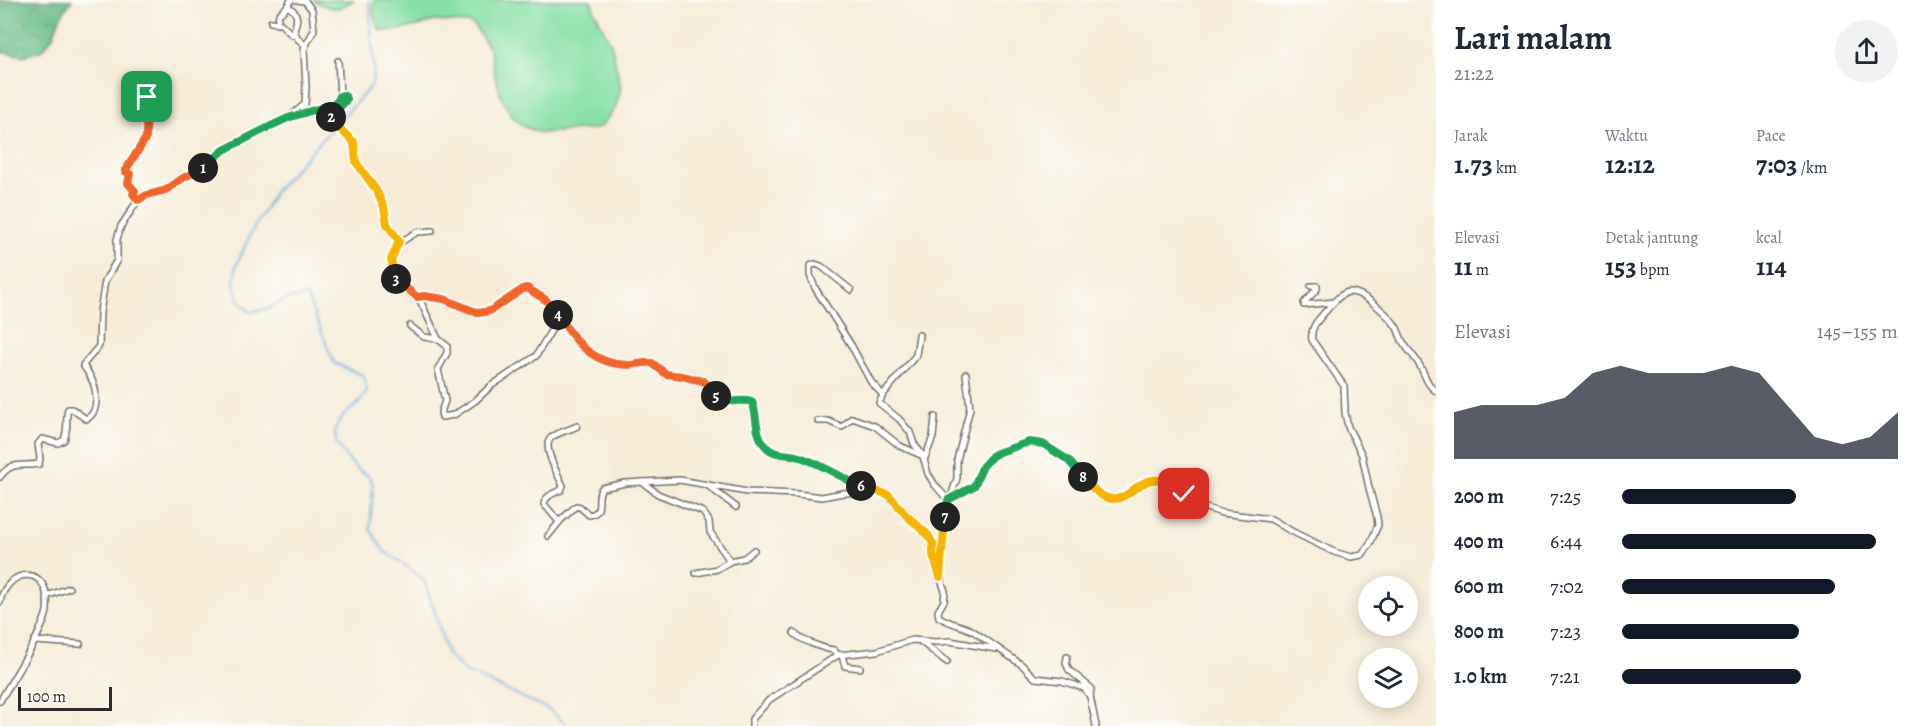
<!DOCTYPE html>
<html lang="id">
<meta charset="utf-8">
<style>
:root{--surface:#fff;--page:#f2f2f3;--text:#1f2937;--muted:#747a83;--accent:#111827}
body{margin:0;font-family:Alegreya,serif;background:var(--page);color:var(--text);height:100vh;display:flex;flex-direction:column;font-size:22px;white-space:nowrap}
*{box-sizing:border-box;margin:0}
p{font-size:20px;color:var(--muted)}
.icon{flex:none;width:33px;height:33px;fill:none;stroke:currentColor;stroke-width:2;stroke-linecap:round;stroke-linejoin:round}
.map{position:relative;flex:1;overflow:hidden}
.drawer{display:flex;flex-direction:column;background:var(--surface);width:480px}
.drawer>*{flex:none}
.fabs{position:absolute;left:1358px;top:576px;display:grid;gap:12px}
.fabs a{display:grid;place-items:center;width:60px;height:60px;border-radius:50%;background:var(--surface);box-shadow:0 3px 15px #0003;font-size:30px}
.scale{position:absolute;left:18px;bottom:15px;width:94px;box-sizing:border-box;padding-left:6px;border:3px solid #2b2b2b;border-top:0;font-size:16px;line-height:21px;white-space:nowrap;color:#2b2b2b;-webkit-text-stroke:4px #fdfcf7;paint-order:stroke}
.pin{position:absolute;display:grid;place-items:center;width:51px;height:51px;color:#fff;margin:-26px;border-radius:12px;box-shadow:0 3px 9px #0006}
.km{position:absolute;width:30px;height:30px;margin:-15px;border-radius:50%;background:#222;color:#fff;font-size:16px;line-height:30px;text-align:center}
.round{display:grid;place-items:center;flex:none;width:63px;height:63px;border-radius:32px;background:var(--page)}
.head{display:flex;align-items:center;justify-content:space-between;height:102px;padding:0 18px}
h1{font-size:33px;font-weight:700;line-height:45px}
.metrics{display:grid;grid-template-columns:repeat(3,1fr);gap:9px;height:102px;padding:6px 18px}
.metrics div{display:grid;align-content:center}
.metrics b{font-size:26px;font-weight:700}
.metrics small{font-size:16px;font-weight:400}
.metrics p{font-size:16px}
.chart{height:168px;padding:12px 18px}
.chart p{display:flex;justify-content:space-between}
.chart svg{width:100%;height:108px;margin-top:6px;fill:var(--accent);opacity:.7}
ul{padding:0 18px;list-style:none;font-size:20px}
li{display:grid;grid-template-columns:96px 72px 1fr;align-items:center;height:45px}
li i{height:15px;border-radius:8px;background:var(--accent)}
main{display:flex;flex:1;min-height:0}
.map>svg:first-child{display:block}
</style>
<main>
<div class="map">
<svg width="1436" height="726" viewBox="0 0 1436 726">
<defs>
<pattern id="forest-crowns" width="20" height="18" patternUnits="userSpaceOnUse" patternTransform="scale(1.5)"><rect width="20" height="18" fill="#6cbe8b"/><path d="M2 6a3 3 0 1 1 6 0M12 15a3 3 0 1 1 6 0" fill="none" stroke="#599b72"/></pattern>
</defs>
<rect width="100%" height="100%" fill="#fdfcf7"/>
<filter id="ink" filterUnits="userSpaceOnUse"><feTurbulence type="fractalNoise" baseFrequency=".0167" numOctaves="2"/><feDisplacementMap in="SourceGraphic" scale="12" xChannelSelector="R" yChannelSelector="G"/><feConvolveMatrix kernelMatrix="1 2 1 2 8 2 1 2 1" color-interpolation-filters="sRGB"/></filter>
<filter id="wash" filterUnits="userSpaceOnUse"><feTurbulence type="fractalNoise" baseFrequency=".008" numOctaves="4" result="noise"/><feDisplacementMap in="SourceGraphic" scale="24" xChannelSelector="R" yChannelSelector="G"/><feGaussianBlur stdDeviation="1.35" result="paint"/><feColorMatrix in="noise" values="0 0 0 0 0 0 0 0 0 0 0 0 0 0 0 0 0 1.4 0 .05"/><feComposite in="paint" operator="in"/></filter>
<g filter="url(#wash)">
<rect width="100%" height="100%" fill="#f6ecd8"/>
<g fill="#86e0a6" stroke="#588668" stroke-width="1.5">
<path d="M313,0H354C337,12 330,10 313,0Z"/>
<path d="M374,0H591L594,10L611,44L621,88L615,109L600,127L594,129L540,133L523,126L514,118L502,99L495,76L490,50L474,25L468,23L433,21L422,25L398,30L381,31C374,23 371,10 374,0Z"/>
</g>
<polygon fill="url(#forest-crowns)" stroke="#4c745b" stroke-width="1.5" points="0,0 72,0 61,16 52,38 41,51 23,56 0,51"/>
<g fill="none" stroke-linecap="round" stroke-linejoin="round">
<polyline stroke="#69acde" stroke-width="2" points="369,0 374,72 371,86 275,191 250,235 236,266 234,286 240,302 250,312 267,309 287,299 307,296 334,363 364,376 367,391 359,403 343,416 335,429 336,442 345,456 358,470 369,476 373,485 370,529 384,551 402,563 424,580 435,612 447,654 464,671 550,710 568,726"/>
</g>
</g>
<g filter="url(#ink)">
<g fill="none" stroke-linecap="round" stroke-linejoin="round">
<defs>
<g id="street">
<path d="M271,22L281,24L292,35C297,23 301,13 287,6"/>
<polyline points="277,24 279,14 286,8 291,0"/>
<polyline points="294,30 298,39 305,45"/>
<polyline points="338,61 340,96"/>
<polyline points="291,116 305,104 306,87 304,49 314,30 312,10 305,1 296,0"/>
<polyline points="138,200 133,194 135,191 128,183 130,174 125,171 146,138 148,97"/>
<polyline points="399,243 417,232 432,231"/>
<polyline points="1311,286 1317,286 1317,289 1304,303 1304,305 1334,302"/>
<polyline points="851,290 821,266 815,264 810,266 810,275 815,288 851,345 871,382 883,395 879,403 899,419 910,432 914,444 923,456 928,474 935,485 948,500 943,536 940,572"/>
<polyline points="419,298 438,339"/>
<polyline points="410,326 424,337 438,339 447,346 447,353 438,369 445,401 441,412 442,417 454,415 475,401 491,386 536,356 552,329 561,320"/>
<polyline points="883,395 916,355 919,335"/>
<polyline points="818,421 828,421 842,427 852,418 875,426 900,446 921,455"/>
<polyline points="924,460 933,437 935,417"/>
<path d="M0,477C12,460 22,467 39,464L40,459L38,444L42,439L58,443L64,440C69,428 65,418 68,409H72L86,419C100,413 97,389 91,378C89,373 86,370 83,365L99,346L100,312L105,281L117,260V239L121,226L138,200L147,195L166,190L183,178L205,167L224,150L273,125L288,118L334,104L343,95L347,99L329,119L354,142L357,164L376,190L384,207L387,224L399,241L391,260L394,266V276L411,294L418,298L424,296L444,299L474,312L483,313L490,311L527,288L546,300L576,341L599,359L608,363L621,364L652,363L666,374L682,376L703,381L721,400L752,402L755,409L757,432L762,442L770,450L779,455L801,458L867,488L887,493L930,537L936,565L945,591L944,601L938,611L939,617C950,624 962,625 973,631L1022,665L1035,678L1062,681L1084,688L1090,696L1096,726"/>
<polyline points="642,482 658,494 703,512 709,521 710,532 730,561 744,558 754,550"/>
<polyline points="707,485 736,507"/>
<polyline points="951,497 957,478 957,460 970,408 966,374"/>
<path d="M948,500L974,486L983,466L992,456L1004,450L1029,442H1036L1043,444L1068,460L1090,486L1104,498L1119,499L1128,495L1143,482L1156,479L1161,480L1175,486L1191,501L1200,506L1222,513L1271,519L1291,531L1334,552L1351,557L1362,555L1370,544L1378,525L1377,517L1369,488L1362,455L1348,427L1345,413L1344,386L1312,340C1310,328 1317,321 1325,312C1331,306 1340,292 1350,292C1364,292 1390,316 1397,328C1400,334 1401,340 1405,345C1410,353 1417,359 1421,368C1426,377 1427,385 1436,391"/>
<path d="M559,522L544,504C545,496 554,493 561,490L563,486C559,476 541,446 551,438C557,432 570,430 577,426"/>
<path d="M548,536L561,520L576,506L580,507L589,515C606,512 594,498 602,488L625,483L680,480L747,492L797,494L822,497L843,493L870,492"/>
<polyline points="696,573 717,569 730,561"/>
<polyline points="47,596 69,588"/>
<path d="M0,602C8,566 52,564 47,611C45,622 39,631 35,641C24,661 12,681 0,701"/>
<path d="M794,633C800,640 824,649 834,650L838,655"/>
<polyline points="34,641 80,644"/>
<polyline points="920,641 947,662"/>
<polyline points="842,656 845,666 860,668"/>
<polyline points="1067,657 1066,663 1069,670 1091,688 1090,696"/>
<polyline points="752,726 752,719 769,700 838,655 877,651 912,640 936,642 950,641 996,649"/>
</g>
</defs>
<use href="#street" stroke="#726f68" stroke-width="8"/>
<use href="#street" stroke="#fff" stroke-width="5"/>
</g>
</g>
<g fill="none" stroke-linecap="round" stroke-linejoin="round" filter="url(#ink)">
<defs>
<polyline id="split-1" points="147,97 146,138 125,171 130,174 128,183 135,191 133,194 138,200 147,195 166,190 183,178 203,168"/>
<polyline id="split-2" points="203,168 224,150 273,125 288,118 330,105 337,102 340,96 344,95 347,99 331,117"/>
<path id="split-3" d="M331,117L329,119L331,121L354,142L356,162L376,190L384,207L387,224L399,241L391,260C394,267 392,274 396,279"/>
<polyline id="split-4" points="396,279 417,297 424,296 444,299 478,313 490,311 523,289 527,288 546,300 558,315"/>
<path id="split-5" d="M558,315C576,343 593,364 628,365C636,365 644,362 652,363L666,374L682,376L703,381L707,384L716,396"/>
<path id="split-6" d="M716,396C727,406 739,398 752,402C758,415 754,430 763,443C772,456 783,453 796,456C819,462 839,477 861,486"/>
<polyline id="split-7" points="861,486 889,495 905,514 928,535 933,544 933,555 940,577 945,517"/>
<polyline id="split-8" points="945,517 948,500 974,486 983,466 992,456 997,453 1029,442 1043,444 1068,460 1083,477"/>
<path id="split-9" d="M1083,477C1131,539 1132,446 1184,494"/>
</defs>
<use href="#split-1" stroke="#fff" stroke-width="12"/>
<use href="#split-2" stroke="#fff" stroke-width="12"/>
<use href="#split-3" stroke="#fff" stroke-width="12"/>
<use href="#split-4" stroke="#fff" stroke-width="12"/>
<use href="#split-5" stroke="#fff" stroke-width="12"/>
<use href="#split-6" stroke="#fff" stroke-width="12"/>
<use href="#split-7" stroke="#fff" stroke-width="12"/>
<use href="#split-8" stroke="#fff" stroke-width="12"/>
<use href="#split-9" stroke="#fff" stroke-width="12"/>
<use href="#split-1" stroke="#f0652b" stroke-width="8"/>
<use href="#split-2" stroke="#22a559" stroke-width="8"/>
<use href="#split-3" stroke="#f5b400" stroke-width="8"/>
<use href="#split-4" stroke="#f0652b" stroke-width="8"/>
<use href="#split-5" stroke="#f0652b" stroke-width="8"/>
<use href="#split-6" stroke="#22a559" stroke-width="8"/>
<use href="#split-7" stroke="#f5b400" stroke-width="8"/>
<use href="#split-8" stroke="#22a559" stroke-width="8"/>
<use href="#split-9" stroke="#f5b400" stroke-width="8"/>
</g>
</svg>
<div class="fabs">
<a><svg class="icon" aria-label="locate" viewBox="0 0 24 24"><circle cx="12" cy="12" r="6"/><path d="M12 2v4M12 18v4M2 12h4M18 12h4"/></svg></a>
<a><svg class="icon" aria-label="layers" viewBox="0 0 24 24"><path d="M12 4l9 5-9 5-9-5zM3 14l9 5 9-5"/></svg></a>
</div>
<div class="scale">100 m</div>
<div class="pin" style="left:147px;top:97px;background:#1e9e55"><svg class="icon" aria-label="arrive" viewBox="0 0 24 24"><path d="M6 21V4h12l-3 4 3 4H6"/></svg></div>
<div class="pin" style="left:1184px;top:494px;background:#d93025"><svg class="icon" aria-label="check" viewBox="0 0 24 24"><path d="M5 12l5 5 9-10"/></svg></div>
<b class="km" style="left:203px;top:168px">1</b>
<b class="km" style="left:331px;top:117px">2</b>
<b class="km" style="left:396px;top:279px">3</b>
<b class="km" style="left:558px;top:315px">4</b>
<b class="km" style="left:716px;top:396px">5</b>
<b class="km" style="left:861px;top:486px">6</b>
<b class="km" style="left:945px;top:517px">7</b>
<b class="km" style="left:1083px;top:477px">8</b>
</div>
<section class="drawer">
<div class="head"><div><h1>Lari malam</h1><p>21:22</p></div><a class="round"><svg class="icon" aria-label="share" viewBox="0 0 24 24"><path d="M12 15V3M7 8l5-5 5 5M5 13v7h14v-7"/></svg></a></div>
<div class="metrics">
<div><p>Jarak</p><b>1.73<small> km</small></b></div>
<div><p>Waktu</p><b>12:12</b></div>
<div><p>Pace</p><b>7:03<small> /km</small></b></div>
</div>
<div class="metrics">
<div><p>Elevasi</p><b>11<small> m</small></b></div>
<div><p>Detak jantung</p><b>153<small> bpm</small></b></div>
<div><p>kcal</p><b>114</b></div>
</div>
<div class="chart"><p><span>Elevasi</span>145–155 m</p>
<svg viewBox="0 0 160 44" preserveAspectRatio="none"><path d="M0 44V25L10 22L20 22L30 22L40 19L50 9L60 6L70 9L80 9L90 9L100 6L110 9L120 22L130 35L140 38L150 35L160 25V44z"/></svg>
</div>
<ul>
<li><b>200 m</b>7:25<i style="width:63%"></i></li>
<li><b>400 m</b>6:44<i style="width:92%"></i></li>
<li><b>600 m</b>7:02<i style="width:77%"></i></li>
<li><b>800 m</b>7:23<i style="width:64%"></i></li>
<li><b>1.0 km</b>7:21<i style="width:65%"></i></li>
</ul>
</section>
</main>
